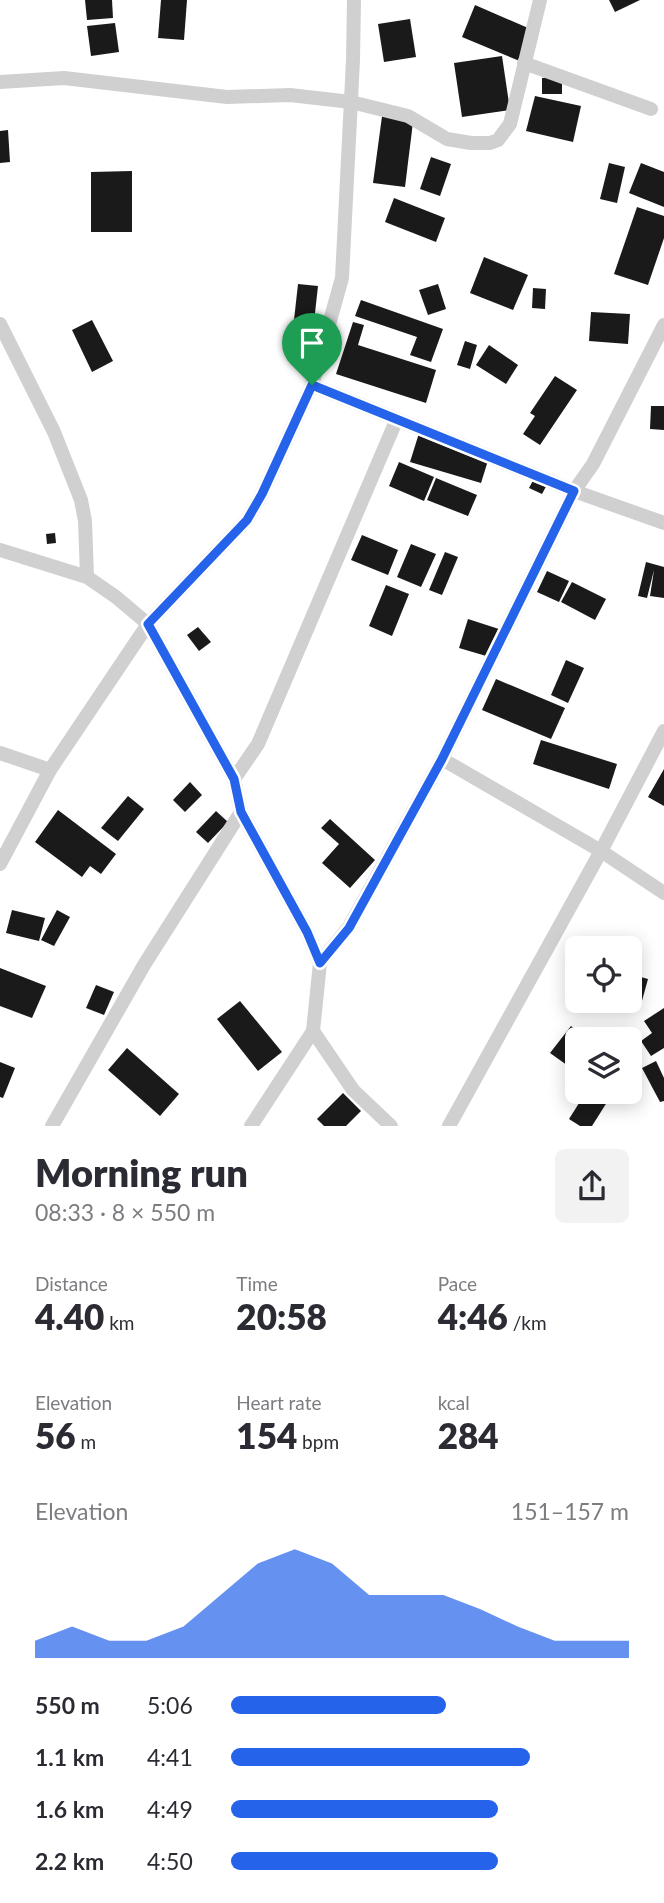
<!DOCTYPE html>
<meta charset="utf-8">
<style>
:root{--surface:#fff;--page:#f2f2f3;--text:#2b2b33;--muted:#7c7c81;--accent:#2563eb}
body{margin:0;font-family:Lato,sans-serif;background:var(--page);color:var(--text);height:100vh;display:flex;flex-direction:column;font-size:26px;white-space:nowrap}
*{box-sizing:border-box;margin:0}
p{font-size:23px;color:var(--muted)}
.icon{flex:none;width:38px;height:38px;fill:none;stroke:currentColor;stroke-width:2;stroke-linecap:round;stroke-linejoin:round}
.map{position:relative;height:1126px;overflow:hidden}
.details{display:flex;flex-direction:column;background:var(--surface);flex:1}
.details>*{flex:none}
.buttons{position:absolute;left:565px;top:936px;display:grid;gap:14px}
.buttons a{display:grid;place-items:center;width:77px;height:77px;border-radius:10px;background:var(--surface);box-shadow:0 4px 18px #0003;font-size:35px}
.pin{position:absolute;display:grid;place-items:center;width:60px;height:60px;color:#fff;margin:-72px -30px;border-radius:50% 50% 50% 0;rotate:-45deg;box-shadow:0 0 7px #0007}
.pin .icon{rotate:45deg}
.round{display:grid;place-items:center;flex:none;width:74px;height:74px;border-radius:10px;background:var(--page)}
.summary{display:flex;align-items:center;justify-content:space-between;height:119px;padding:0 35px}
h1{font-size:38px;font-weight:800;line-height:52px}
.metrics{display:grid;grid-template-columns:repeat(3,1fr);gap:10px;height:119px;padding:7px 35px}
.metrics div{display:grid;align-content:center}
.metrics b{font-size:35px;font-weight:800}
.metrics small{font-size:19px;font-weight:400}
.metrics p{font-size:19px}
.chart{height:196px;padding:14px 35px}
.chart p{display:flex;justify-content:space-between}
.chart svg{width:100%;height:126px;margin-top:7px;fill:var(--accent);opacity:.7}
ul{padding:0 35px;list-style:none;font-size:23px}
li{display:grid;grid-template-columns:112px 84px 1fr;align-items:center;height:52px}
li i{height:18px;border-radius:9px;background:var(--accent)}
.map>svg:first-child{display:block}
</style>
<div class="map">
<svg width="664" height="1126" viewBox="0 0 664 1126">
<rect width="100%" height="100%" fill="#fff"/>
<g fill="#1a1a1a">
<polygon points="85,0 112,0 113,18 87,20"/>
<polygon points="161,0 187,0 184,40 158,38"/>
<polygon points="609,0 640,0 615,12"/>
<polygon points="475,5 535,31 522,62 462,37"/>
<polygon points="410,19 416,57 384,62 378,24"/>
<polygon points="115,23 119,52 91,56 87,26"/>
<polygon points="502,56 510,110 462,117 454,63"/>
<polygon points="562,77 562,94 542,94 542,78"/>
<polygon points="535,96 581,106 573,142 526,131"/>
<polygon points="383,109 414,114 405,187 373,183"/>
<polygon points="8,130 10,162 0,163 0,131"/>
<polygon points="431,157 451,164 440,196 420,189"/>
<polygon points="609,163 625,167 617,203 600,199"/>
<polygon points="641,163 664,172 664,207 629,193"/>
<polygon points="132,171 132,232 91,232 91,172"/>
<polygon points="394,198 445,218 436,242 385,222"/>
<polygon points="637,207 664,216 664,238 648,285 614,274"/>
<polygon points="484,257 528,275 513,310 470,293"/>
<polygon points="298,284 318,286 314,322 294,320"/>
<polygon points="438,284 446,309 428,315 419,290"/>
<polygon points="533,288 546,289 545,309 532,308"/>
<polygon points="361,300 443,329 431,362 410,355 417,337 355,316"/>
<polygon points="591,312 630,314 628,344 589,341"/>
<polygon points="92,320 113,361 92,372 72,330"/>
<polygon points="353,322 364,325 358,345 436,370 426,403 336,374"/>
<polygon points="465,341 477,345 470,369 457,365"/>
<polygon points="489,345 518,365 506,384 476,365"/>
<polygon points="555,376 577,390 540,445 523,434 535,416 530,413"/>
<polygon points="651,406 664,406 664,430 650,429"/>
<polygon points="420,430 491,451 481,483 410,462"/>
<polygon points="399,462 434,477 424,501 389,486"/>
<polygon points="537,473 550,479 542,494 529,488"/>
<polygon points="436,478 477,495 468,516 427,500"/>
<polygon points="55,533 56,543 47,544 46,534"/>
<polygon points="362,535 398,550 388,575 351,560"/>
<polygon points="411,544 436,554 421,587 397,577"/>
<polygon points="445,552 458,557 442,595 429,590"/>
<polygon points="646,562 664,567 664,598 650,596 654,570 647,598 638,596"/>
<polygon points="547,571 569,581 559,602 537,592"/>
<polygon points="572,582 606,599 595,620 561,602"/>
<polygon points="386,585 409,594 392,636 369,626"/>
<polygon points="468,619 502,630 493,658 459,648"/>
<polygon points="198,627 211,642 199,651 187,635"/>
<polygon points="566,660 584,668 568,703 551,695"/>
<polygon points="496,679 565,708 551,739 482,710"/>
<polygon points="541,740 617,764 609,789 533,764"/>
<polygon points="664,769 664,806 648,797"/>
<polygon points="190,782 202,795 185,812 173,800"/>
<polygon points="128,796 144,809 118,841 101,828"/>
<polygon points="58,810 116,854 101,874 90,866 82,877 35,842"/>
<polygon points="216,811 228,822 208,843 196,832"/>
<polygon points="330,819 375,860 350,888 322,863 339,844 321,828"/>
<polygon points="12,910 45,918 39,941 6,933"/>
<polygon points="57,910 70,917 54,946 41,940"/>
<polygon points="0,968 46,986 32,1018 0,1006"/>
<polygon points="630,974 648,979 640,1008 615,1002 630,1001"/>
<polygon points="96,985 114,992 104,1015 86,1008"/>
<polygon points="240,1001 282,1052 258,1071 217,1019"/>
<polygon points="664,1008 664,1048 651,1056 641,1041 652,1033 644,1021"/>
<polygon points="571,1026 590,1040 578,1040 578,1073 550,1053"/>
<polygon points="127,1048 179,1094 160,1116 108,1070"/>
<polygon points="656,1061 664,1078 664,1101 660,1102 642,1068"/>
<polygon points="0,1062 15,1068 3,1098 0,1097"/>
<polygon points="586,1092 598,1092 609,1099 592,1126 580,1126 569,1119"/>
<polygon points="343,1093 361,1111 346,1126 324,1126 317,1119"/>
</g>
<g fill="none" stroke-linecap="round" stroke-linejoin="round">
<g stroke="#d0d0d0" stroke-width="14">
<polyline points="524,63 651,109"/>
<polyline points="0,82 64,78 227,97 290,95 351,102 408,116 447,139 471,143 490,143 498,140 510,124 540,0"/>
<polyline points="0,324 54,432 81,500 85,521 87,577"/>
<polyline points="312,385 574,491 664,523"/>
<polyline points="0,550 87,577 116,597 148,624 234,779 241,812 307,932 320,963 313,1031 353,1090 391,1126"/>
<polyline points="0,753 50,770"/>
<polyline points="442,759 601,851 664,893"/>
<polyline points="234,779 258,744 396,421"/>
<polyline points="0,864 50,770 148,624 247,520 262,494 312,385 342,278 353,60 354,0"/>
<polyline points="320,963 349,927 442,759 574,491 593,464 664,325"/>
<polyline points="52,1126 144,965 241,812"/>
<polyline points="251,1126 313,1031"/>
<polyline points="449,1126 601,851 664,731"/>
</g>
</g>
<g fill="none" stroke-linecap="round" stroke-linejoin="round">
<defs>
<polygon id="route" points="312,385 574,491 442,759 349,928 320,963 307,932 241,812 234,779 148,624 247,520 262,494"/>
</defs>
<use href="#route" stroke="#fff" stroke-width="14"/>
<use href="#route" stroke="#2563eb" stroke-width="9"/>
</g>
</svg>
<div class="buttons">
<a><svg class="icon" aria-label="locate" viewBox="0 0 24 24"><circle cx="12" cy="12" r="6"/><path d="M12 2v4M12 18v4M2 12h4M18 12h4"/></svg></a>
<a><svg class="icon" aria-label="layers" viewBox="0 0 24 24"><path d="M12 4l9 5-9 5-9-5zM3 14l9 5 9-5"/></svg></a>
</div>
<div class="pin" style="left:312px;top:385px;background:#1e9e55"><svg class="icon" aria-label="arrive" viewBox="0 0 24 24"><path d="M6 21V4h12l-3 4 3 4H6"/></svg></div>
</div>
<section class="details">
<div class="summary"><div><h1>Morning run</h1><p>08:33 · 8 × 550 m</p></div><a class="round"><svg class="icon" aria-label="share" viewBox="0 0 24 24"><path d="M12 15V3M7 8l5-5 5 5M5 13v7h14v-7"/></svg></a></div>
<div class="metrics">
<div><p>Distance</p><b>4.40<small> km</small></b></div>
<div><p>Time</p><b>20:58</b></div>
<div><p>Pace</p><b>4:46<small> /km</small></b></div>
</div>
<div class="metrics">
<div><p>Elevation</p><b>56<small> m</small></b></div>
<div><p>Heart rate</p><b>154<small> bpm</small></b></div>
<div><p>kcal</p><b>284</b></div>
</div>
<div class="chart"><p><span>Elevation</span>151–157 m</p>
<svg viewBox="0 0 160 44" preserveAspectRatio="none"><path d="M0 44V38L10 33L20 38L30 38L40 33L50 22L60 11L70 6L80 11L90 22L100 22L110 22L120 27L130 33L140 38L150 38L160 38V44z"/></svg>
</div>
<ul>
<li><b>550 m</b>5:06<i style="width:54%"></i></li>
<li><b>1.1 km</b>4:41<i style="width:75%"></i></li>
<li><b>1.6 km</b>4:49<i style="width:67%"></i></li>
<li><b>2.2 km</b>4:50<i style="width:67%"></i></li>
</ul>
</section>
